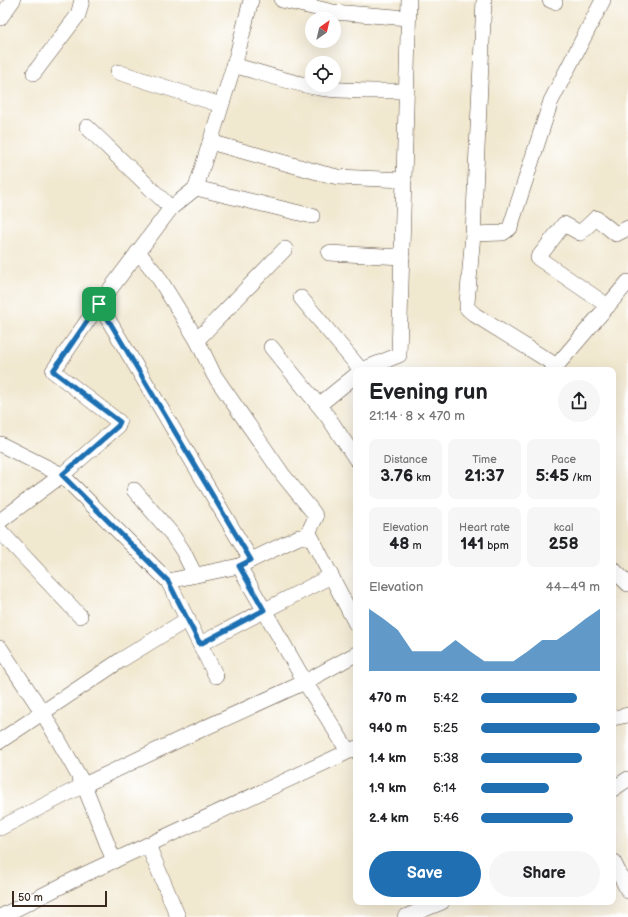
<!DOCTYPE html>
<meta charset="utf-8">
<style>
:root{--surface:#fff;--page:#f6f6f6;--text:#202124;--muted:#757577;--accent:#1f6fb2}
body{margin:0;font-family:"Balsamiq Sans",sans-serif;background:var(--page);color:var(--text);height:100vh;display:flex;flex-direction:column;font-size:15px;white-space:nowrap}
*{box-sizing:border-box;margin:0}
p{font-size:13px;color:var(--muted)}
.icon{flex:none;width:22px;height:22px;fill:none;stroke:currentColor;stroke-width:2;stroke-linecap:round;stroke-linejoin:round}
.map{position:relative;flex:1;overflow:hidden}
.panel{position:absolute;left:353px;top:367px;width:263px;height:538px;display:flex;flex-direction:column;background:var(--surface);border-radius:8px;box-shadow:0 4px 16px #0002}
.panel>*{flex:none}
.needle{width:26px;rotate:34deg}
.tools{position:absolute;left:305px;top:12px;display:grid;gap:8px}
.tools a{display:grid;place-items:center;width:36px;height:36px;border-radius:50%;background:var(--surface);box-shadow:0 4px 16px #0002;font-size:20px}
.scale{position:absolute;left:12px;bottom:10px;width:95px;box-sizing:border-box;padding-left:4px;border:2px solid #3b2a1e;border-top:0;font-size:11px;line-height:14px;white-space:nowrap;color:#3b2a1e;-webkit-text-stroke:3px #fff;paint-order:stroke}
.pin{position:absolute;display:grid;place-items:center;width:34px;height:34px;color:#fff;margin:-17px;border-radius:8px;box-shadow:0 2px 6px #0006}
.round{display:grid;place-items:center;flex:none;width:42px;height:42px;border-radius:21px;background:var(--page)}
.headline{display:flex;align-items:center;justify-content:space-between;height:68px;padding:0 16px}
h1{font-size:22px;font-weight:800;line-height:30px}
.stats{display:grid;grid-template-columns:repeat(3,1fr);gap:6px;height:68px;padding:4px 16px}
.stats div{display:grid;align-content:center;border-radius:8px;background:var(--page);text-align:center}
.stats b{font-size:17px;font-weight:800}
.stats small{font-size:11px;font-weight:400}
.stats p{font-size:11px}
.chart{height:112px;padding:8px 16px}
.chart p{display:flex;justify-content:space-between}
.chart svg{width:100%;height:72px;margin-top:4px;fill:var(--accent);opacity:.7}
.cta{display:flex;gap:8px;margin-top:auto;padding:8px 16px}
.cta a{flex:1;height:46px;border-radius:24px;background:var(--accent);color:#fff;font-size:16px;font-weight:800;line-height:46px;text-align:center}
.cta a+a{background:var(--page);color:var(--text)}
ul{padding:0 16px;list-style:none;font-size:13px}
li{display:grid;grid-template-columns:64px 48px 1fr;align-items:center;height:30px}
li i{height:10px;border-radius:5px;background:var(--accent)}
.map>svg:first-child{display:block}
</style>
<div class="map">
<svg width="628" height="917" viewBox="0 0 628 917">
<rect width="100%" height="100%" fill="#fff"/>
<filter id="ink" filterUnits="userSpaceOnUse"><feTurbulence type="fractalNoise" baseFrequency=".025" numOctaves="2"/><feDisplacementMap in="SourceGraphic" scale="8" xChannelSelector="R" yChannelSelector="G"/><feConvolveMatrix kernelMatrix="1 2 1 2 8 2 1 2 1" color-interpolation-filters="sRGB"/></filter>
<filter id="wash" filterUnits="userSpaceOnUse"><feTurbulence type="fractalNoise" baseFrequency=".012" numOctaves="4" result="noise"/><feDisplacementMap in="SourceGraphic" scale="16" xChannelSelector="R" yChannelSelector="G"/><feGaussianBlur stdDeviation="0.9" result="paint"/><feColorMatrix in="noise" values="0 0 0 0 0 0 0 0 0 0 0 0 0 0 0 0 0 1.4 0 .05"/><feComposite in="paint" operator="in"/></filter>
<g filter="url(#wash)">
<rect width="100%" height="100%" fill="#f1e8d0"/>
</g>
<g filter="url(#ink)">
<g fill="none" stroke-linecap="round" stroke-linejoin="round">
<defs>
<g id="street">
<polyline points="282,0 333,12 408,18"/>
<polyline points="484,0 473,234 467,303 467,308 475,315 557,366"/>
<polyline points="550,0 555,2"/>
<polyline points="0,18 13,0"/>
<path d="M233,65C262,73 291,83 320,88C348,92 378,91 406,91"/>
<polyline points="118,72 221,105"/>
<polyline points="34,73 78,15 82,0"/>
<polyline points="87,127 171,208"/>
<polyline points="210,142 321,173 338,177 404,180"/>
<polyline points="196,188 312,216"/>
<polyline points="473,234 503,233 510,228 551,101 603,0"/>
<polyline points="138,252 157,275 197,340 214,375 283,475 313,512 316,517 306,537"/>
<polyline points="329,253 402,257"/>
<polyline points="301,298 361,370"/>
<polyline points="99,304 251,560"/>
<polyline points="608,306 538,258 564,224 580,233 596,218 616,234 628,228"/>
<polyline points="197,340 285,249"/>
<polyline points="271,347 328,417 356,459"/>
<polyline points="362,370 399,355 409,0"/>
<polyline points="553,370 628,282"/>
<polyline points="319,405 356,375"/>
<polyline points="0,444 62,475 168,581 239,566 299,537 311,537 356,624"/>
<polyline points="134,490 171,533 183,551 195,575"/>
<polyline points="0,521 62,475 118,426 119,422 53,371 99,304 171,208 196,188 237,55 251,0"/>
<polyline points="0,531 80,616"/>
<polyline points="239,566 305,682 348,751"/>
<polyline points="613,569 628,584"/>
<polyline points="168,581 216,676"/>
<polyline points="200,644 331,576"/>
<polyline points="0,648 43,713 84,785 114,861"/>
<polyline points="613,718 628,715"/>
<polyline points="0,741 121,660 188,619"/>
<polyline points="613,789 628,779"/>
<polyline points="0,828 84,785 187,736 305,682 356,654"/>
<polyline points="148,845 178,917"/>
<polyline points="613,861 628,891"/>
<polyline points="0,917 83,875 356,748"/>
<polyline points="405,917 442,902"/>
</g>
</defs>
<use href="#street" stroke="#564639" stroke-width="16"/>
<use href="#street" stroke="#fff" stroke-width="15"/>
</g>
</g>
<g fill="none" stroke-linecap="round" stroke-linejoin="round" filter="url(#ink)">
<defs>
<polygon id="route" points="99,304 251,560 239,566 264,610 200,644 168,581 62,475 118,426 120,422 53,371"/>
</defs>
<use href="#route" stroke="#fff" stroke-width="8"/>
<use href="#route" stroke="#1f6fb2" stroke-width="5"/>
</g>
</svg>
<div class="tools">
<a><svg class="needle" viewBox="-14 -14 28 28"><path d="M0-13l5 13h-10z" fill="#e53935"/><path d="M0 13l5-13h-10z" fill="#757577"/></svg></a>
<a><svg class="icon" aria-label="locate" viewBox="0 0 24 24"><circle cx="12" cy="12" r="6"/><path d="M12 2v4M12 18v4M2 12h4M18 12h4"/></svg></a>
</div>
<div class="scale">50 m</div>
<div class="pin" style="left:99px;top:304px;background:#1e9e55"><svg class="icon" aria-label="arrive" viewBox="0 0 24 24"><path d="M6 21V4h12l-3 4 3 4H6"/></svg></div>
<section class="panel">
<div class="headline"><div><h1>Evening run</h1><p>21:14 · 8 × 470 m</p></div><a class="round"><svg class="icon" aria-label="share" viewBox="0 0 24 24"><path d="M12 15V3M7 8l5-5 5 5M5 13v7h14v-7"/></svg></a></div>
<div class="stats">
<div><p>Distance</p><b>3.76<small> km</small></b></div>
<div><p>Time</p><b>21:37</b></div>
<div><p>Pace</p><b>5:45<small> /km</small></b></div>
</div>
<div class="stats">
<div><p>Elevation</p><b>48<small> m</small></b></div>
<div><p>Heart rate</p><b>141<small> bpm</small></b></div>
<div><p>kcal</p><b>258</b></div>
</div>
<div class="chart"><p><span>Elevation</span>44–49 m</p>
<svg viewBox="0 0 160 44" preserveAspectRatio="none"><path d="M0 44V6L10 12L20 19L30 32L40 32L50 32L60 25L70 32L80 38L90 38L100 38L110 32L120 25L130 25L140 19L150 12L160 6V44z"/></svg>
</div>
<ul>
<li><b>470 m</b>5:42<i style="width:81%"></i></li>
<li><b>940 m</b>5:25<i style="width:100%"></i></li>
<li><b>1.4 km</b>5:38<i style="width:85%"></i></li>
<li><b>1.9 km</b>6:14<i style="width:57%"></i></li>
<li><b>2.4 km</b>5:46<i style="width:77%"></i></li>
</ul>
<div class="cta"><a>Save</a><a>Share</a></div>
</section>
</div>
